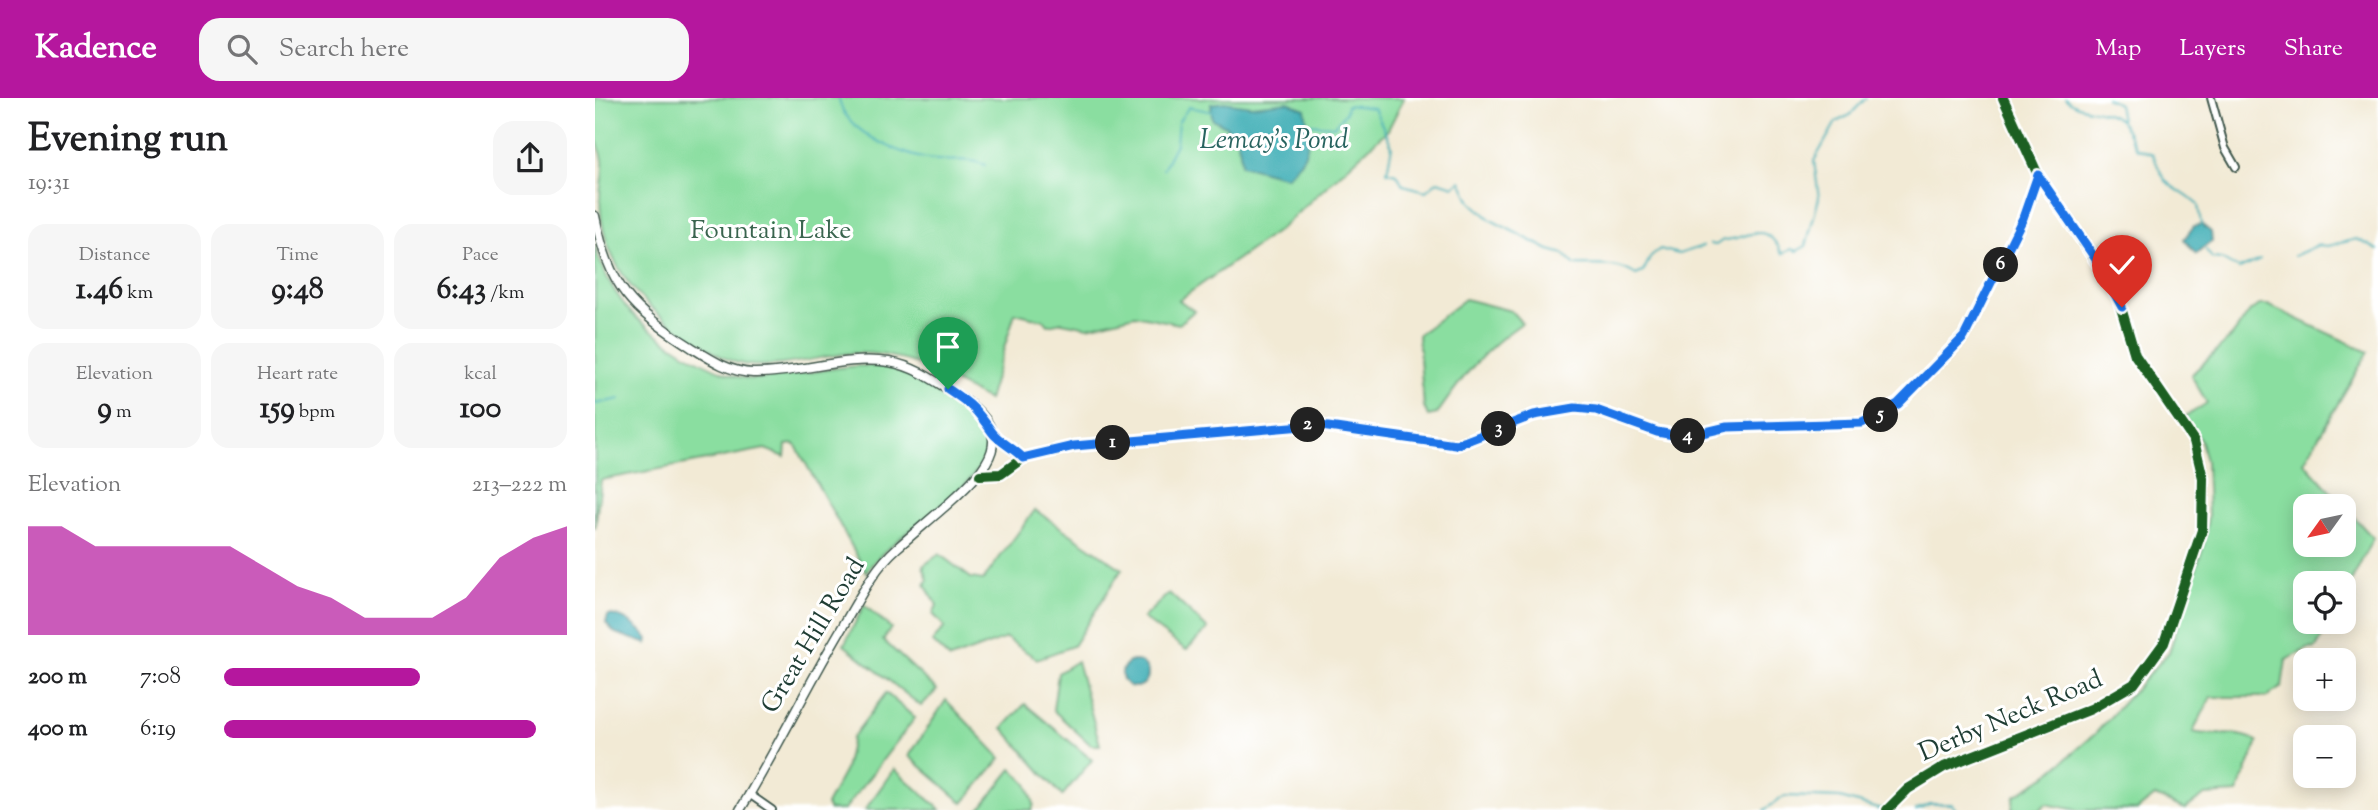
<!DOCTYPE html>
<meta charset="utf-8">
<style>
:root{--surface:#fff;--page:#f6f6f6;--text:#202124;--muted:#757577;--accent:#b5179e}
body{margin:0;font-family:"Sorts Mill Goudy",serif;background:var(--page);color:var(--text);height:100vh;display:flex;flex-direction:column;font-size:26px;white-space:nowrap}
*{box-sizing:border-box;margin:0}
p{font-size:23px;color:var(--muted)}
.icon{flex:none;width:38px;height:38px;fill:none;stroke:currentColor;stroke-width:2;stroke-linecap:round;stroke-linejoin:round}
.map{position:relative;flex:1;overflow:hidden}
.sheet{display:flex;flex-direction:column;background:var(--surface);width:595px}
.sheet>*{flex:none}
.needle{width:46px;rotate:237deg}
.fabs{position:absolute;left:1698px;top:396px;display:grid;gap:14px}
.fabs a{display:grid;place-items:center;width:63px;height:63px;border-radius:14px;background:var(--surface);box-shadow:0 4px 18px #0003;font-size:35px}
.pin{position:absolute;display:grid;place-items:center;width:60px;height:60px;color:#fff;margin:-72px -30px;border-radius:50% 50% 50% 0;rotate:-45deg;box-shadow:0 0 7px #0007}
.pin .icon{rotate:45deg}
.km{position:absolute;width:35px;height:35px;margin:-18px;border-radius:50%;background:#222;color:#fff;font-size:19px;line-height:35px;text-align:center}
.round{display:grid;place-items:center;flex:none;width:74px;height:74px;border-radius:21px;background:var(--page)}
.head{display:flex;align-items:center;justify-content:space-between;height:119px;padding:0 28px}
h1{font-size:38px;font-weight:700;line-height:52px}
.stats{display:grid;grid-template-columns:repeat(3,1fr);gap:10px;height:119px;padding:7px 28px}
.stats div{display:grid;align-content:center;border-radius:18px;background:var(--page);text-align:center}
.stats b{font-size:30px;font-weight:700}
.stats small{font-size:19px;font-weight:400}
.stats p{font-size:19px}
.chart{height:196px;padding:14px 28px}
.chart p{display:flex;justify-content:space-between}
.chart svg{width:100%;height:126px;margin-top:7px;fill:var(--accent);opacity:.7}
ul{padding:0 28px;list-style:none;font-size:23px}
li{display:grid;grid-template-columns:112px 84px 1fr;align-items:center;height:52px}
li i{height:18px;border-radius:9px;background:var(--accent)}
header{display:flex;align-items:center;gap:42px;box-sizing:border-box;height:98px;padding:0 35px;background:var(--accent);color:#fff}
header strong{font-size:33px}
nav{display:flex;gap:38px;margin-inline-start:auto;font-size:24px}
.search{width:490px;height:63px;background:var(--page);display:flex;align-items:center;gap:18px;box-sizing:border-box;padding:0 24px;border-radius:21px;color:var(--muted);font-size:26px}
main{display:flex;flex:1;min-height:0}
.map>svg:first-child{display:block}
</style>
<header>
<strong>Kadence</strong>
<div class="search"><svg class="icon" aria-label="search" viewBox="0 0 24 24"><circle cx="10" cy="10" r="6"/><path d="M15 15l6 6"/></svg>Search here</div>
<nav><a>Map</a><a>Layers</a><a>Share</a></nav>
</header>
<main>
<section class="sheet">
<div class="head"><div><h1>Evening run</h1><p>19:31</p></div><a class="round"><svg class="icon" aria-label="share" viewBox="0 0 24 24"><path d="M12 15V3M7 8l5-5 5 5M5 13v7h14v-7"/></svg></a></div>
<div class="stats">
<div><p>Distance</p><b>1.46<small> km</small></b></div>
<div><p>Time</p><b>9:48</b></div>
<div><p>Pace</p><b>6:43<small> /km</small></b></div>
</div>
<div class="stats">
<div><p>Elevation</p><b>9<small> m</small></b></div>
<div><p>Heart rate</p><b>159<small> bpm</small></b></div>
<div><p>kcal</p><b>100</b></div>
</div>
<div class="chart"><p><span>Elevation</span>213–222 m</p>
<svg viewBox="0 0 160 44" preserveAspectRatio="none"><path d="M0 44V6L10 6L20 13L30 13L40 13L50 13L60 13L70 20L80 27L90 31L100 38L110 38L120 38L130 31L140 17L150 10L160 6V44z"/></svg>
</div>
<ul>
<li><b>200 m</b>7:08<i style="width:57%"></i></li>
<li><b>400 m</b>6:19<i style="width:91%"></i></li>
</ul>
</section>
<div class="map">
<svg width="1783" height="712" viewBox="0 0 1783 712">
<rect width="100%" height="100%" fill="#fff"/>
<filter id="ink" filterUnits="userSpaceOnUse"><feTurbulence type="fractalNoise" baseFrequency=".0143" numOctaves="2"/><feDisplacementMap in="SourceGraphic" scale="14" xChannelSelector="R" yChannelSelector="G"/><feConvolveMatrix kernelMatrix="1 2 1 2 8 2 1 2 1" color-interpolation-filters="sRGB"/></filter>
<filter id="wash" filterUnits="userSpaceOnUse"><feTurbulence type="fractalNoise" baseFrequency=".00686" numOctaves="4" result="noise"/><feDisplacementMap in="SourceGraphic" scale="28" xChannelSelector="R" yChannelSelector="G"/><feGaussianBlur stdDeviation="1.57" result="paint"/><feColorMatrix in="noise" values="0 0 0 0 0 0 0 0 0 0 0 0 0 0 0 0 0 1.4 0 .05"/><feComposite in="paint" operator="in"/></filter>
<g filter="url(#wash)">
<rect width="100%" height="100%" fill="#f2ead5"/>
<g fill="#8adea0" stroke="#548e6a" stroke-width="2" fill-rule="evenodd">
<path d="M0,0H809L793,32L684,132L584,202L599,213L584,226L540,217L493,229L467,224L453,227L449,222L420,215L393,302C346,277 304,249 249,256C219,260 184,270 154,267C131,265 111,249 92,237C43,205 5,163 5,100C5,87 9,75 8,63C7,53 2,46 0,37C0,26 0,12 0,0Z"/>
<path d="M0,148C6,170 17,191 31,209C53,235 123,281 158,281C200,281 243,265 284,268C318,270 407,318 389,360C370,403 299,434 271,474L200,346L191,347L190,359L170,351L6,382L0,431Z"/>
<path d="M870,201L916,213L927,225C888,252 869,277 842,316L833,318L829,309L823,237Z"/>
<path d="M1665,207H1673L1773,254L1709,364L1778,440L1748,500V485H1710V523H1736L1721,550L1712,551L1691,562L1687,589L1671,599H1616L1598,634C1621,640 1644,631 1663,644L1642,695L1610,697L1590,711L1560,698L1542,712H1482L1451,706L1444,712H1417L1419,698L1450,679L1500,636L1574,554L1609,446L1613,418L1611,363L1606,344L1590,319L1612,305L1596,277L1637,238L1656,212ZM1710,408H1748V446H1710Z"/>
<polygon points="440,412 527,471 478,548 442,561 411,540 355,561 337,544 350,529 338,516 342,507 330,487 333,482 328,468 344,456 376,480 388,482"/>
<polygon points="574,495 613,531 591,552 548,520"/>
<polygon points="269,507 296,530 288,542 342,592 326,608 249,547"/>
<polygon points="482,563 505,647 496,647 458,612 463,575"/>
<polygon points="291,595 320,620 249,712 234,712 231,707 250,672 257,640"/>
<polygon points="351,602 406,660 368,705 314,658"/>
<polygon points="430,606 497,662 467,698 408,630"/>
<polygon points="299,671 346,712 270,712"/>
<polygon points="417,671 432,686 439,706 437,712 384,712"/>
</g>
<g fill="#39abb3" stroke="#2c7474" stroke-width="2">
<path d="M629,4L656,8L693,4L710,11C715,44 717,56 691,79L646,67C646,43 640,30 617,21L616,6Z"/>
<polygon points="1606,126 1616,134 1617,143 1601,156 1589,141 1599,128"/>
<path d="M13,517C27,516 45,530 53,541L52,546L20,535L11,525Z"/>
<circle cx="540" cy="576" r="13"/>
</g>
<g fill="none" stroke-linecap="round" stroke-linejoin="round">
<g stroke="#39abb3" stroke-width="2">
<path d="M1470,0C1483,14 1509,9 1525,22C1528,24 1537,45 1541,50L1558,56C1574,98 1574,81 1603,107L1606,126"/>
<polyline points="1511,0 1523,6 1526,22"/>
<path d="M244,2C251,35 310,60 342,62C360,64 373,59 390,67"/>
<path d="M715,26L739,28L751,14L752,7L779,10L797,48L792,74L802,76L808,87L831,93L843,83L859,88L866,83L876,104L896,122L954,152L969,156L980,167C1004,168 1021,164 1041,177L1048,174L1056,158L1065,151L1084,156L1108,148"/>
<polyline points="568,71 581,46 583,24 594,9 618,14"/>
<path d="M1115,146L1121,147L1128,142C1153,142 1170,119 1187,156L1196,151L1202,153L1211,148L1224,100L1219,63L1241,24L1255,17L1271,0"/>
<polyline points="1611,152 1617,160 1626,161 1644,171 1665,162"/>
<polyline points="1699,158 1723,147 1733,148 1762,141 1783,152"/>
<polyline points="0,306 25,301"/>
<polyline points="1169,712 1190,698 1245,700 1287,712"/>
<polyline points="1321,712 1334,706 1357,706 1361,712"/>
</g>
</g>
</g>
<g filter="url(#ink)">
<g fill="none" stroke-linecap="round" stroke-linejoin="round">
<defs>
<g id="minor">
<polyline points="1616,0 1630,50 1641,69"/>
<polyline points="398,337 428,360"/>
<polyline points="385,377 406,376 428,360 479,348 719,327 861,347 939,317 980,310 1001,312 1062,334 1091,339 1132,329 1267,325 1303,306 1369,238 1428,120 1443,77"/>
<polyline points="154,696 177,712"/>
<polyline points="1292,712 1313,691 1349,669 1496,611 1539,586 1569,545 1607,432 1608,380 1599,343 1540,257 1521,193 1443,77 1408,0"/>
</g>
<path id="secondary" d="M0,118C14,189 36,211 96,249C115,261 134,274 158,275C204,276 249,257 294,264C320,268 343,285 365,299C424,337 394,369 354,405C337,420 319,435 302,450C278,471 264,501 248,528C212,588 182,652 145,712"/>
</defs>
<use href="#minor" stroke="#3f574c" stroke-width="10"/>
<use href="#secondary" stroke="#3f574c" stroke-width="11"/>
<use href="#minor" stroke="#fff" stroke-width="6"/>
<use href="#secondary" stroke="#fff" stroke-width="8"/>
<defs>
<g id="cycleway">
<polyline points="385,377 406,376 428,360 479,348 719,327 861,347 939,317 980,310 1001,312 1062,334 1091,339 1132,329 1267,325 1303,306 1369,238 1428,120 1443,77"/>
<polyline points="1292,712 1313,691 1349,669 1496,611 1539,586 1569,545 1607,432 1608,380 1599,343 1540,257 1521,193 1443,77 1408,0"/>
</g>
</defs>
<use href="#cycleway" stroke="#fff" stroke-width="15"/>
<use href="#cycleway" stroke="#1b5e20" stroke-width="10"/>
</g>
</g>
<g fill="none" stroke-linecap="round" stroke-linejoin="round" filter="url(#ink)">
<defs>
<path id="route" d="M353,291C377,307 381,311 397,334C403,343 420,351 428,360L479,348L719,327L861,347L939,317L980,310L1001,312L1062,334L1090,339L1132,329L1267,325L1303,306L1369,239L1428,120L1443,77L1502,163L1527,209"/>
</defs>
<use href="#route" stroke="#fff" stroke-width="14"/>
<use href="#route" stroke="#1a73e8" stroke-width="9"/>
</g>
<g text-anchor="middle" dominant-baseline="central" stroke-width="6" stroke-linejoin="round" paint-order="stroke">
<g font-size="26" fill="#3a654f" stroke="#fff">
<text x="176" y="133">Fountain Lake</text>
</g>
<g font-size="26" fill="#1f3d34" stroke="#fff">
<text transform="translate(219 538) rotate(-59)">Great Hill Road</text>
<text transform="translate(1416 619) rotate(-23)">Derby Neck Road</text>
</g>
<g font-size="28" font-style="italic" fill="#286460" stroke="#fff">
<text x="679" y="43">Lemay's Pond</text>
</g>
</g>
</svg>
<div class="fabs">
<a><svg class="needle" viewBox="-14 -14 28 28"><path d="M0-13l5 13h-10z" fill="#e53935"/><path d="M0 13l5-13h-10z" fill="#757577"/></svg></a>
<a><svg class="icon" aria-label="locate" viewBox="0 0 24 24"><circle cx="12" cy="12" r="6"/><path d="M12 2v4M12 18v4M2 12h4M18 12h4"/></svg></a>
<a>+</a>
<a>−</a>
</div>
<div class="pin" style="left:353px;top:291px;background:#1e9e55"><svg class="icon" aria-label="arrive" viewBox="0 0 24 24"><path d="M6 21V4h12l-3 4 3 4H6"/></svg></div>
<div class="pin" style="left:1527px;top:209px;background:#d93025"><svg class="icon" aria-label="check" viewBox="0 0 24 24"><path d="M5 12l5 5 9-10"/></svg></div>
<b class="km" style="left:518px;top:345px">1</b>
<b class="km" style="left:713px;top:327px">2</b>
<b class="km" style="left:904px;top:331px">3</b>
<b class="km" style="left:1093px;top:338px">4</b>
<b class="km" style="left:1286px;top:317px">5</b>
<b class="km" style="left:1406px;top:167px">6</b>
</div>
</main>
